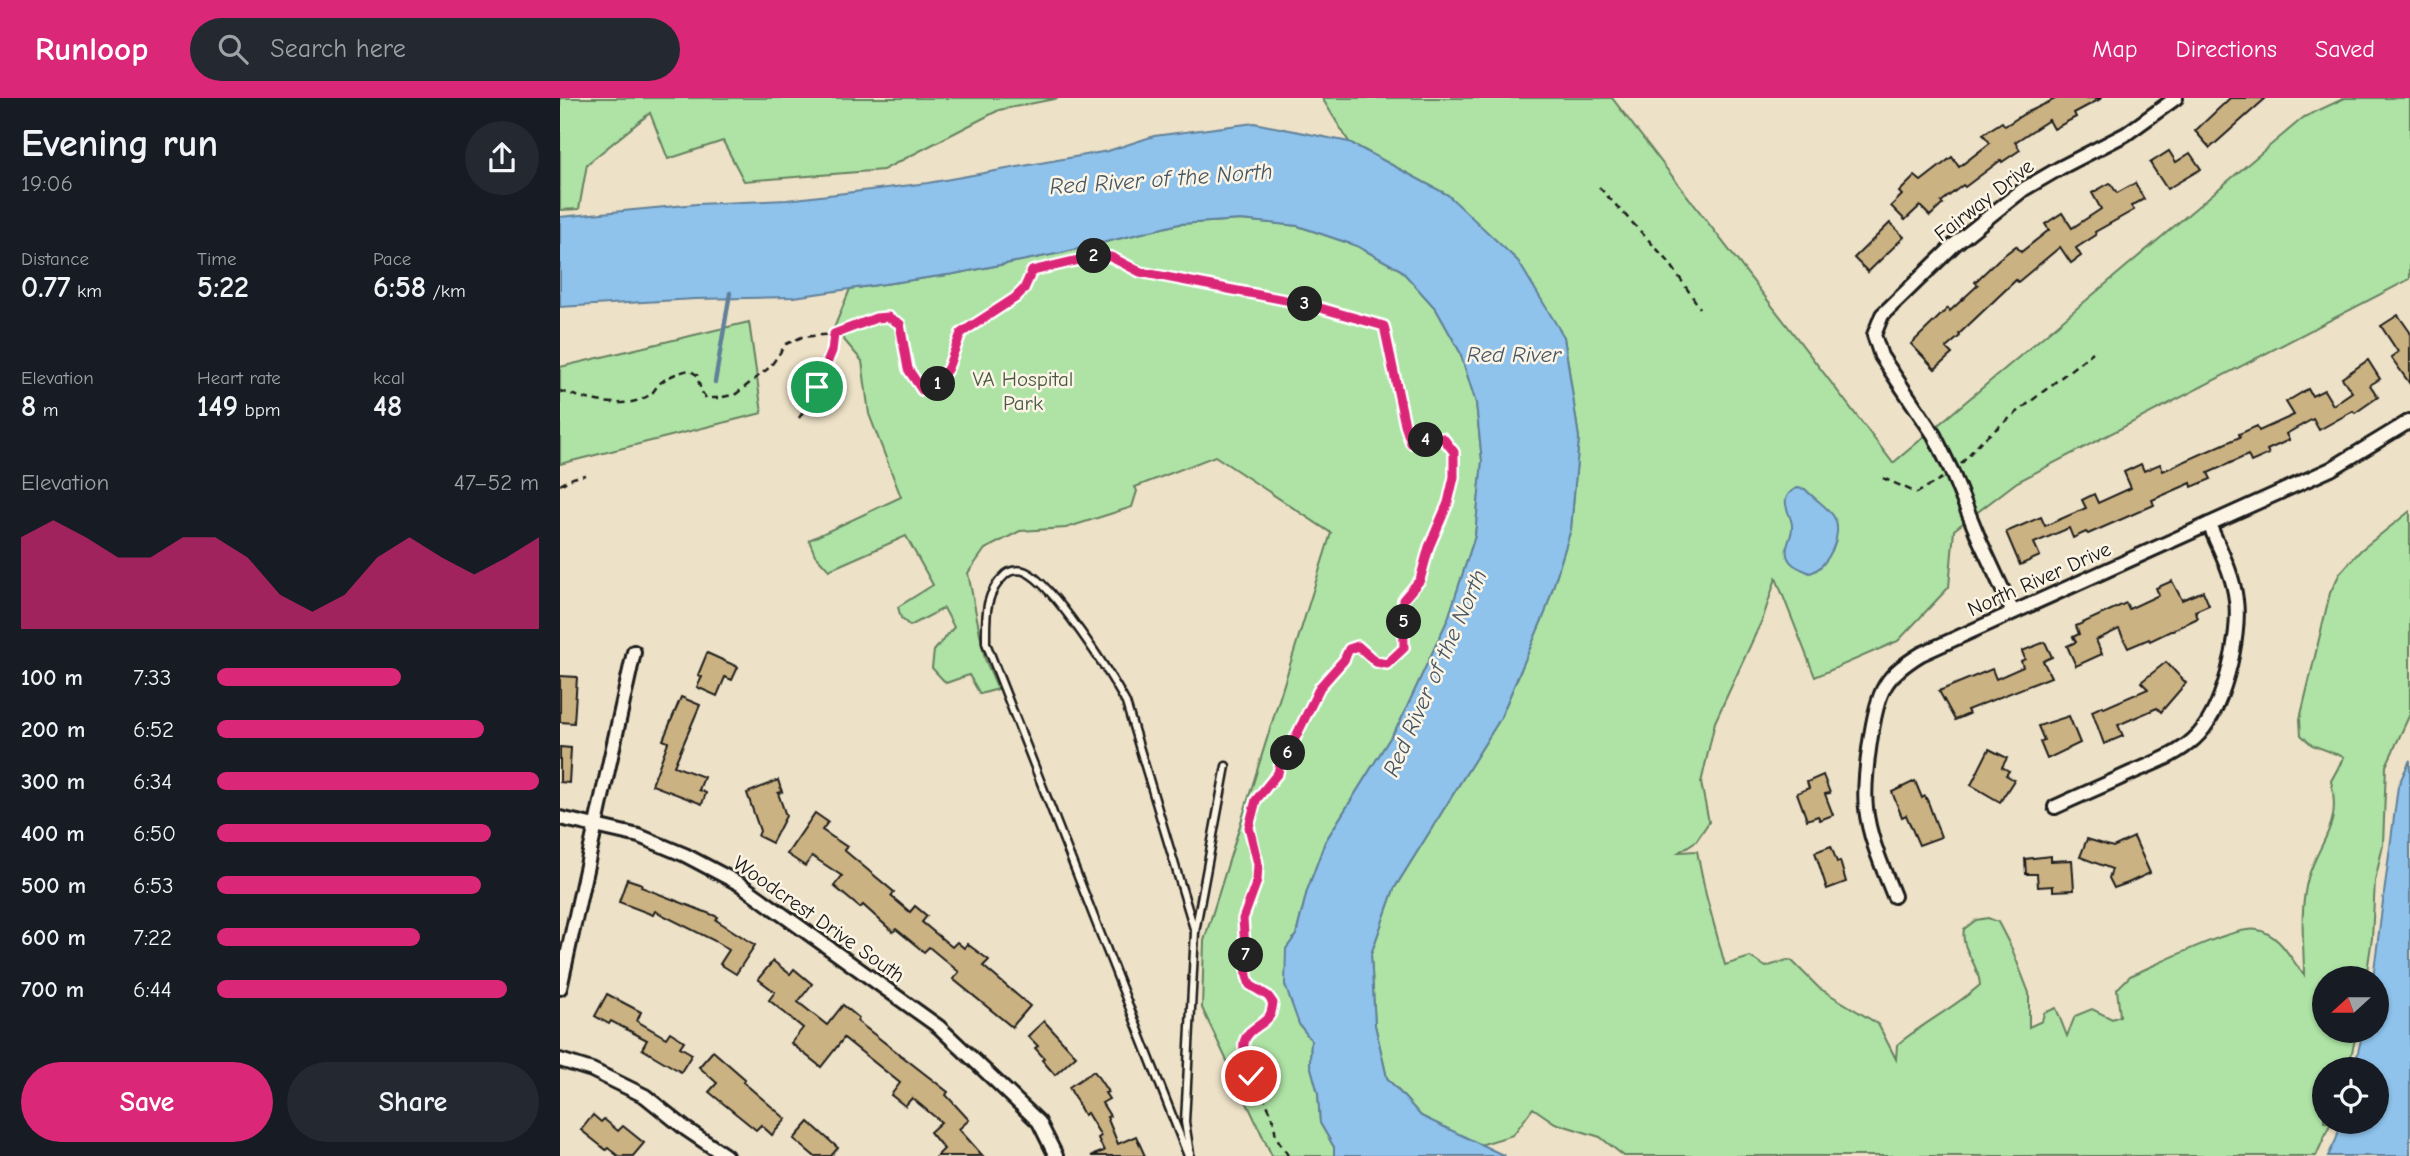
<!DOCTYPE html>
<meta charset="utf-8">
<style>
:root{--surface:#171b24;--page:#242831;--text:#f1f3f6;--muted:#9ea1a6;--accent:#db2777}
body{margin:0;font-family:"Comic Neue",sans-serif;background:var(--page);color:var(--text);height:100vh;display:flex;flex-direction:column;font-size:26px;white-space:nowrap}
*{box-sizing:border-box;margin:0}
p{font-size:23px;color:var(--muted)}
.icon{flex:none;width:38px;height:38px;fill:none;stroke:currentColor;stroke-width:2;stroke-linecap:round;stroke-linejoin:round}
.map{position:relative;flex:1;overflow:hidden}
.panel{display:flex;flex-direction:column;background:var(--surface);width:560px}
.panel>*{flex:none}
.needle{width:46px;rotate:249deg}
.buttons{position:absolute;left:1752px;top:868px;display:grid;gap:14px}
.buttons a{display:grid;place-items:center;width:77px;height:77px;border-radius:50%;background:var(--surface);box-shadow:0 2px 5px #0004;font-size:35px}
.pin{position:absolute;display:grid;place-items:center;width:60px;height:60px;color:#fff;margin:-30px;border:4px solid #fff;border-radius:50%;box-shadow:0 2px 7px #0007}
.km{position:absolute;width:35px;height:35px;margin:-18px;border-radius:50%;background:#222;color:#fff;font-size:19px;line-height:35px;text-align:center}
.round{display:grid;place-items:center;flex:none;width:74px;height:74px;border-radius:37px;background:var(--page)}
.head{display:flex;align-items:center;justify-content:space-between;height:119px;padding:0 21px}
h1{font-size:38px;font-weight:700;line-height:52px}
.metrics{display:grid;grid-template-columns:repeat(3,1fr);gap:10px;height:119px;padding:7px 21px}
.metrics div{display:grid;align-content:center}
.metrics b{font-size:30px;font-weight:700}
.metrics small{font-size:19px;font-weight:400}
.metrics p{font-size:19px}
.chart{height:196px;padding:14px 21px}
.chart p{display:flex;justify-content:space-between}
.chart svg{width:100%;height:126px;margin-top:7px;fill:var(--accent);opacity:.7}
.cta{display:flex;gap:14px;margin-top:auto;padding:14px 21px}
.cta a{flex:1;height:80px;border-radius:42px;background:var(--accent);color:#fff;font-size:28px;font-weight:700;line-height:80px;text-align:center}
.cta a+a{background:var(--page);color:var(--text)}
ul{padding:0 21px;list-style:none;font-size:23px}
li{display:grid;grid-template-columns:112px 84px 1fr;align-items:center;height:52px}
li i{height:18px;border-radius:9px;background:var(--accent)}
header{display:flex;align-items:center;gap:42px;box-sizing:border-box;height:98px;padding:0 35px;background:var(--accent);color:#fff}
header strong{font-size:33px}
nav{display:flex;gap:38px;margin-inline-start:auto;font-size:24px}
.search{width:490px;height:63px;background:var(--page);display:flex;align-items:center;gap:18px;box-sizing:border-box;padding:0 24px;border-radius:38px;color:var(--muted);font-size:26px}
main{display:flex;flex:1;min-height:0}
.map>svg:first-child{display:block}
</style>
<header>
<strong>Runloop</strong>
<div class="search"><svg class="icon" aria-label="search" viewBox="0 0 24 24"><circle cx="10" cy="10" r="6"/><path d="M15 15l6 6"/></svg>Search here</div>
<nav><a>Map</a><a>Directions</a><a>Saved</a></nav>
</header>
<main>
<section class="panel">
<div class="head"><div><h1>Evening run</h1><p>19:06</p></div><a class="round"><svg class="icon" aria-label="share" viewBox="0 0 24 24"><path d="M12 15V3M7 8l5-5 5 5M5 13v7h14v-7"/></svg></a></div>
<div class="metrics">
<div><p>Distance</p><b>0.77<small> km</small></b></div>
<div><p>Time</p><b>5:22</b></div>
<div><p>Pace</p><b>6:58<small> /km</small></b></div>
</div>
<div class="metrics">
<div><p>Elevation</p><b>8<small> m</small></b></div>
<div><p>Heart rate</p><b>149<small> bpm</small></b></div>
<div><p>kcal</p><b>48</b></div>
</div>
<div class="chart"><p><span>Elevation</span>47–52 m</p>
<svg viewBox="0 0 160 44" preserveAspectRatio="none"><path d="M0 44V12L10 6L20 12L30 19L40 19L50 12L60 12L70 19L80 32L90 38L100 32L110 19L120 12L130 19L140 25L150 19L160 12V44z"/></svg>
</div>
<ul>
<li><b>100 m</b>7:33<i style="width:57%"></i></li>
<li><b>200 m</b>6:52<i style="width:83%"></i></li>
<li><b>300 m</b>6:34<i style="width:100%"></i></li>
<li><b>400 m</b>6:50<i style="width:85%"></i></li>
<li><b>500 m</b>6:53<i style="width:82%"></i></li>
<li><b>600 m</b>7:22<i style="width:63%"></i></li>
<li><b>700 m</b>6:44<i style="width:90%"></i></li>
</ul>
<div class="cta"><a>Save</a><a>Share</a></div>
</section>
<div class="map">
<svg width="1850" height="1058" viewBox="0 0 1850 1058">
<rect width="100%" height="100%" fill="#ede1c7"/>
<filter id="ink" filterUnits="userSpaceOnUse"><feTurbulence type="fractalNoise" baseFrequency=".0143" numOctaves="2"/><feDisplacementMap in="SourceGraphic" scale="14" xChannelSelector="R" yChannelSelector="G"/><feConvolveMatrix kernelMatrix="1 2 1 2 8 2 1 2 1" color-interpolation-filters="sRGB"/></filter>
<g filter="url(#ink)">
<g fill="#aee3a5" stroke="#658060" stroke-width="2">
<polygon points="0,0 499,0 439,12 323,72 184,83 163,43 108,61 90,15 27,66 19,111 0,112"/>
<path d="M762,0H1052L1333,365L1744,19L1785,0H1850V181L1457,384L1394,432L1389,489L1338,543L1255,579L1216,480L1203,520L1155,624L1141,685L1149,724L1136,743L1119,754L1137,753L1146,797L1165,867L1190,859L1206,869L1227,862L1232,863L1259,890L1318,926L1336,961L1337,947C1363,925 1394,910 1420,887C1419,865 1400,852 1404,831L1416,822L1428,820L1438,824L1452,851L1469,895V929L1482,923L1484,915L1496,910L1507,938L1515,918L1532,911L1552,921L1560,918L1557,891L1570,878C1594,868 1676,826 1698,832C1721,837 1731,862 1744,877C1744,845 1739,813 1748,780C1760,741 1782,729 1771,683L1784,659L1752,647L1741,637L1740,621L1770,495L1780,475L1801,452L1850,413V616L1826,668L1823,747L1815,783L1812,840L1806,880H1764V933H1797L1788,971H1764V1024H1771L1756,1058H1064L1040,1039L995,1025L973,1010L953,1037L920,1047L861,1018L827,980L815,927L811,856L834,791L940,621L985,515L1011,431L1019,340L1004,239L888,97L789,44Z"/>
<polygon points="681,122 738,128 797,148 841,172 876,211 900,254 916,305 922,363 915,438 888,521 840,624 765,744 747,793 736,837 726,851 739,926 751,942 750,966 758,995 760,1025 774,1049 774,1058 712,1058 642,910 644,843 771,435 655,358 575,389 577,393 572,409 506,430 460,433 425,451 408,475 425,561 438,591 420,596 409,577 386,585 372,570 374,553 394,529 384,510 350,528 341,520 338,509 373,487 346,438 269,472 255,457 249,442 341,399 309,316 302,263 274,230 290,191 394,176 501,155 619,126"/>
<polygon points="189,224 202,315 0,366 0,269"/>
</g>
<g fill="#8fc3ec" stroke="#618099" stroke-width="2">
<polygon points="694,25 789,44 888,97 958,163 1004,239 1019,340 1011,431 985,515 940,621 834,791 811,856 815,927 827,980 861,1018 945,1058 774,1058 774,1049 760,1025 758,995 750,966 751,942 739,926 725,887 726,851 736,837 747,793 765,744 840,624 888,521 915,438 922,363 916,305 900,254 876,211 841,172 797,148 738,128 681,122 619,126 501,155 394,176 234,199 135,201 0,209 0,119 137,106 227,102 368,85 548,53 594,38"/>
<path d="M1237,390L1245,391C1253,400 1270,411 1274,419C1284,436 1268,470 1250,475C1242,471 1231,468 1228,460C1223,449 1233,439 1232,428C1232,419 1224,410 1226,401C1228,395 1231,393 1237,390Z"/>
<polygon points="1850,662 1850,1058 1768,1058 1776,1042 1781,1024 1816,1024 1816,971 1794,971 1803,933 1816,933 1816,880 1813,880 1838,688"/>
</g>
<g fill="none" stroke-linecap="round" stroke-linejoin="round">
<polyline stroke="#618099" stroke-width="4.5" points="155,284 170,195"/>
</g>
<g fill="#cbb282" stroke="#1c1c1c" stroke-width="2">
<polygon points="1497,0 1542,0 1514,15 1516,19 1494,31 1489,22 1455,44 1460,52 1442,64 1441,62 1405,89 1403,87 1381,104 1383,106 1370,118 1360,108 1345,122 1331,108 1342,97 1339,94 1355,78 1361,83 1392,59 1399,69 1430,45 1423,36 1442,24 1445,28 1464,16"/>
<polygon points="1670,0 1706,0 1650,50 1635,33"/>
<polygon points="1609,53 1616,64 1630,55 1641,71 1607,91 1590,65"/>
<polygon points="1550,85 1557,95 1575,85 1584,101 1571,108 1574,112 1535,134 1536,137 1516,150 1521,158 1511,165 1500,149 1458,184 1456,182 1399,236 1400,238 1386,250 1392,256 1375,271 1351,246 1388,210 1390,213 1418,187 1415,184 1439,161 1456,148 1461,154 1489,132 1485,126 1502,115 1512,130 1541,111 1532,95"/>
<polygon points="1330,125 1344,139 1308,174 1294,160"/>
<polygon points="1838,217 1850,234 1850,286 1831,259 1838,254 1821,228"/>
<polygon points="1808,262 1820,281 1810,287 1818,299 1795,315 1793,313 1759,332 1753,321 1726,336 1729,342 1707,352 1709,356 1691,364 1688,357 1648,375 1651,381 1632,389 1631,385 1592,402 1594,407 1528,436 1526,434 1513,440 1509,430 1474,445 1480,458 1460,467 1446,434 1481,419 1485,428 1526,410 1522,402 1534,396 1538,405 1571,390 1564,374 1581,366 1584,373 1600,366 1603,373 1680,339 1679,336 1697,328 1699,333 1734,317 1726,304 1748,291 1752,298 1764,292 1773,307 1792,294 1782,280"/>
<polygon points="1612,483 1622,502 1643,493 1649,507 1635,513 1638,520 1590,543 1589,541 1568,550 1559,531 1536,542 1542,556 1516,568 1507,548 1516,544 1513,539 1519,536 1516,528 1566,505 1569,511 1599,497 1596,490"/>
<polygon points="1485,544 1492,559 1483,563 1491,579 1407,612 1409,616 1395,622 1379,593 1432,571 1436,581 1463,569 1461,563 1465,561 1462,553"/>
<polygon points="147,555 178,569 172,582 165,579 157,598 137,589 142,579 138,577"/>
<polygon points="1606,564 1626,585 1601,614 1597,610 1558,627 1563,638 1544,646 1532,613 1543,608 1544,610 1588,591 1581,584"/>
<polygon points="0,578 17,579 14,625 0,624"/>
<polygon points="121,599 140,607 114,668 144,679 139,692 146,695 142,706 92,687 108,644 103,642"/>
<polygon points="1509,618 1520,645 1487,661 1480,644 1484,642 1478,628"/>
<polygon points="0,649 11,650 9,685 0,684"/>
<polygon points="1429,651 1447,660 1442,669 1449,673 1446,677 1454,682 1440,704 1411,687"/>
<polygon points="1263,677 1270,695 1265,696 1273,717 1260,722 1258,718 1247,722 1237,695 1249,690 1247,684"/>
<polygon points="218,682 222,694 218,695 226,718 212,745 198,738 200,733 187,695"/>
<polygon points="1355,683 1362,700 1365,698 1368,704 1381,739 1359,747 1346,717 1342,719 1332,694"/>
<polygon points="255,715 268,724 262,732 287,749 284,752 334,794 331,798 350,814 355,808 367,818 362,824 392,849 397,844 404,850 407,846 429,862 423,868 470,908 452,929 393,881 399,874 369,849 364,854 336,831 333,834 303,807 300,810 274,788 282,778 252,758 245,768 227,756"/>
<polygon points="1574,739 1590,775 1568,785 1554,790 1549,780 1552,771 1520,759 1527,741 1553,749"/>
<polygon points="1271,748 1277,764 1280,763 1286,784 1267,791 1255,754"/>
<polygon points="1491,758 1491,763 1512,762 1514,792 1493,793 1493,788 1478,789 1477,776 1466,776 1465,761"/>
<polygon points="67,781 82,786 81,789 158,819 156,822 195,847 176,876 160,866 169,852 155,843 95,813 93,817 59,804"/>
<polygon points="213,863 230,876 234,871 252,886 238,904 267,927 283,907 299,920 297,923 388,994 386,997 409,1022 399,1031 423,1058 377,1058 384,1051 370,1034 381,1024 352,1000 345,1008 331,997 340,985 284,940 261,969 231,945 243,930 209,902 215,894 198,881"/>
<polygon points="47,896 81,914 77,923 106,940 110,934 124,943 120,949 132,956 121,974 82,951 87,942 51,923 49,926 35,918"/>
<polygon points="484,923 516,958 495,977 482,962 484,960 475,950 478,948 468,938"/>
<polygon points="153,953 185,981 183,984 226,1021 212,1037 201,1027 196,1032 149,994 157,985 139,969"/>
<polygon points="534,973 548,994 545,995 549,1001 542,1005 550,1018 547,1019 558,1046 576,1038 585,1058 531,1058 544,1053 538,1040 541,1038 527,1015 524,1017 509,989"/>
<polygon points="33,1017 41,1024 44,1021 58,1033 63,1028 84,1045 73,1058 58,1058 48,1050 46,1052 21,1032"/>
<polygon points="249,1024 278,1050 271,1058 254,1058 234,1041"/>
</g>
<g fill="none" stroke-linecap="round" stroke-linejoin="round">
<defs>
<g id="lane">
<polyline points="630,1056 625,1024 635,834 666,668"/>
<path d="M628,1058L426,545C426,517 424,496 446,476C451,472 460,471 466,474C493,486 551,577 566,605L635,834"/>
</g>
<g id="street">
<polyline points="1453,514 1419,441 1391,372 1374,337 1321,258 1314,237 1322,217 1395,146 1436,113 1464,91 1500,70 1566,36 1616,0"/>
<path d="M1495,709C1521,697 1547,686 1573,674C1594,665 1617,657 1634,641C1663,615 1681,539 1676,502C1673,475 1659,450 1649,426"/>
<polyline points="0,720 79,738 125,757 180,786 379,929 479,1024 496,1058"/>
<path d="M1334,798C1323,770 1309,740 1306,710C1303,685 1312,609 1325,588C1333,574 1348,564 1361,556L1771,371L1850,323"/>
<polyline points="0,890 74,554"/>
<polyline points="0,962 32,972 85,998 126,1031 166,1058"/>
</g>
</defs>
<use href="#lane" stroke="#1c1c1c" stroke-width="11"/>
<use href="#street" stroke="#1c1c1c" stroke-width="18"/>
<g stroke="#1c1c1c" stroke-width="2.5" stroke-dasharray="7 5" stroke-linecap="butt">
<polyline points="1039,89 1109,164 1140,210"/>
<path d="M0,293C26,301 62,313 88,298C93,296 95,290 99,286C108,278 118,275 129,272L137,277L141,293L146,300H159L176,296L210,269L226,246L242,239L273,236L316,220L328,219L340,226L348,271L362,292L374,291L388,270L401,235L455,200L464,191L472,173L536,158L551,159L580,174L746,206L824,228L845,327L851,345L883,340L894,353V379L888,405L869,449L860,482L843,502L844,550L827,567L816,564L798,548L789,551L784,562L760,589L727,657L720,666L718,675L696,702L689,729L698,766L697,783L683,821L687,878L690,887L708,898L713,905C708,928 689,926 684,943C680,960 705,999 712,1018C715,1025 714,1033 717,1040C720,1046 725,1051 728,1058"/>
<path d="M239,320C256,295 270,266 273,237"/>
<polyline points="1401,366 1421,343 1533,254"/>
<polyline points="1323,380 1357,395 1382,380"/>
<polyline points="0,387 13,380 25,377"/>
</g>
<use href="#lane" stroke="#fcf5e5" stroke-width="6"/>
<use href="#street" stroke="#fcf5e5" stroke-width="12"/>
</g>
</g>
<g fill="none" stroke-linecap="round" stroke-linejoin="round" filter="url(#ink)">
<defs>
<path id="route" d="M257,289L272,253L274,236L316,220L328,219L340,226L348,271L362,292L374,291L388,270L401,235L455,200L464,191L472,173L536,158L551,159L580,174L746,206L824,228L845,327L851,345L883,340L894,354V379L888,405L869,449L860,482L843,502L844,550L827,566L816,564L798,548L789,551L784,562L760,589L727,657L720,666L718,675L696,702L689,729L698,766L697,783L683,821L687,878L690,887L708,898L713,905C712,909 712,913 710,917C704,928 687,930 684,945C682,958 691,965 691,978"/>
</defs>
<use href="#route" stroke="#fff" stroke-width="14"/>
<use href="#route" stroke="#db2777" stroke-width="9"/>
</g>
<g text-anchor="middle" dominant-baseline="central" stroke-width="5" stroke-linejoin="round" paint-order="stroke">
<g font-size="21" fill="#1c1c1c" stroke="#fcf5e5">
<text transform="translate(1424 102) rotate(-38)">Fairway Drive</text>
<text transform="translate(1479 481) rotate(-24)">North River Drive</text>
<text transform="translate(259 821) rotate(35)">Woodcrest Drive South</text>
</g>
<g font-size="21" fill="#485845" stroke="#fcf5e5">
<text x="463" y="281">VA Hospital<tspan x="463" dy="24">Park</tspan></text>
</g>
<g font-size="23" font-style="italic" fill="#445665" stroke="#fcf5e5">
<text transform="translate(601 81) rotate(-4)">Red River of the North</text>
<text x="954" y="256">Red River</text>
<text transform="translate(875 575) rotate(-66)">Red River of the North</text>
</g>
</g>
</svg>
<div class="buttons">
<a><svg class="needle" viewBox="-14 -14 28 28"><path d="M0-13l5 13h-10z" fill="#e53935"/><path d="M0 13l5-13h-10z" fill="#9ea1a6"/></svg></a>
<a><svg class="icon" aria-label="locate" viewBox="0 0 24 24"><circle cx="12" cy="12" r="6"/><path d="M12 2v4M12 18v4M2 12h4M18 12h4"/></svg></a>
</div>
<div class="pin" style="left:257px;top:289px;background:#1e9e55"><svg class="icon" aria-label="arrive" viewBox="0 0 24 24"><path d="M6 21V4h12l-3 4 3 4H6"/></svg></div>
<div class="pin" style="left:691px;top:978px;background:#d93025"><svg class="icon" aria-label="check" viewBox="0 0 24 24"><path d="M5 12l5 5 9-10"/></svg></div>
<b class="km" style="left:378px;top:286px">1</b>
<b class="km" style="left:534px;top:158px">2</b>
<b class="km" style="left:745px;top:206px">3</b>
<b class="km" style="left:866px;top:342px">4</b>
<b class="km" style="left:844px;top:524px">5</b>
<b class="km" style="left:728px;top:655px">6</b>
<b class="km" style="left:686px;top:857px">7</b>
</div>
</main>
